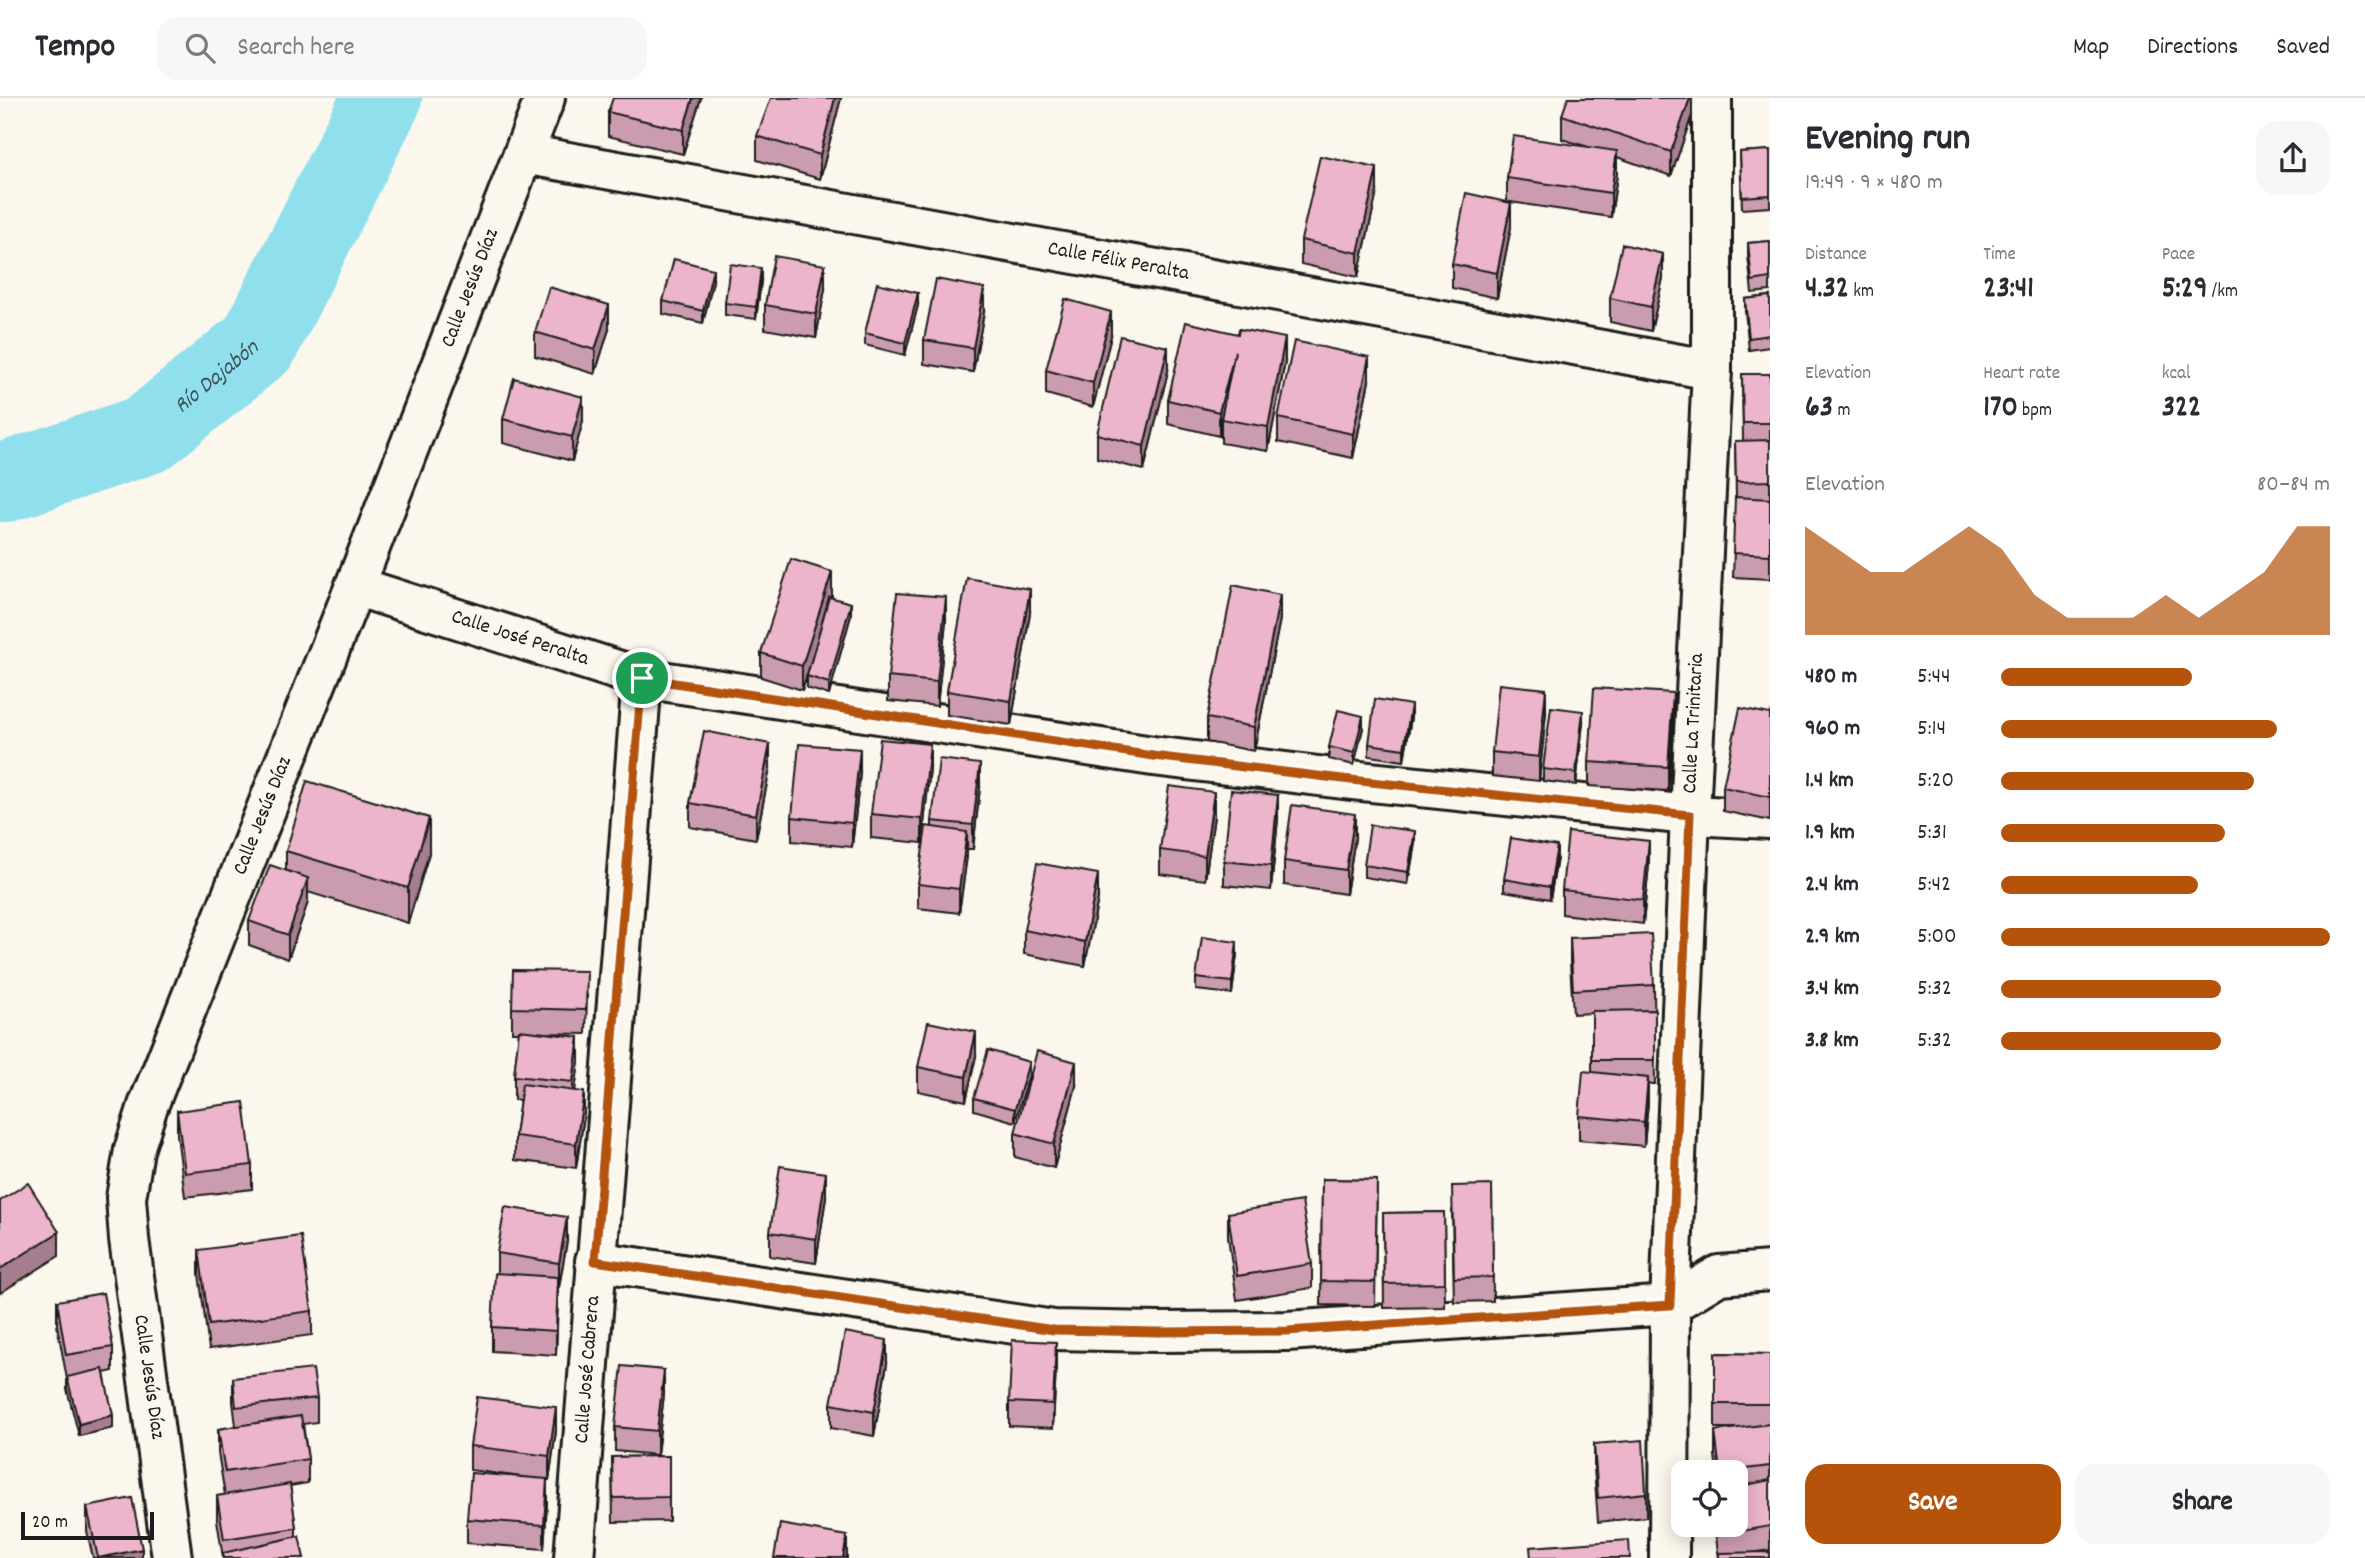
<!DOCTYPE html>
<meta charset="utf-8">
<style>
:root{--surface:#fff;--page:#f7f7f7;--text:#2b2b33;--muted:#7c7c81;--line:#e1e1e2;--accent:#b45309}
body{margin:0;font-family:Dekko,sans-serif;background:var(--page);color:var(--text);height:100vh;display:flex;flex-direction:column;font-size:26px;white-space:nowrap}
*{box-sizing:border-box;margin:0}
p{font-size:23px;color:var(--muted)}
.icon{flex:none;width:38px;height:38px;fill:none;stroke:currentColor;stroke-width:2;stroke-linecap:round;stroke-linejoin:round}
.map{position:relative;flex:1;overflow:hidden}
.details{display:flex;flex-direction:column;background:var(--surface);width:595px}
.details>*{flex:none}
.controls{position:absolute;left:1671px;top:1362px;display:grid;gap:14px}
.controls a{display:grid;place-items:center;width:77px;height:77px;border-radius:14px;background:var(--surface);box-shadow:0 4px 18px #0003;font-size:35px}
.scale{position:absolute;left:21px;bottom:18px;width:133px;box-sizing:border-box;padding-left:7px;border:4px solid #1c1c1c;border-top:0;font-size:19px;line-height:24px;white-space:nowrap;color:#1c1c1c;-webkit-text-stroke:5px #fbf7ec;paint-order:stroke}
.pin{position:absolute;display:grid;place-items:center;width:60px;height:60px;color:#fff;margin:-30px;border:4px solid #fff;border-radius:50%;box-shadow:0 2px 7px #0007}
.round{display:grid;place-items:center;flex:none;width:74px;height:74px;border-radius:21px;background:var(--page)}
.summary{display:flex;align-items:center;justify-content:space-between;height:119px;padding:0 35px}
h1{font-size:38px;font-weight:700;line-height:52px}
.figures{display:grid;grid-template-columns:repeat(3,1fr);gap:10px;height:119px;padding:7px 35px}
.figures div{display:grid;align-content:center}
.figures b{font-size:30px;font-weight:700}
.figures small{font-size:19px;font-weight:400}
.figures p{font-size:19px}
.chart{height:196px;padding:14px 35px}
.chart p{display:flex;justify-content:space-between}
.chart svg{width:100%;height:126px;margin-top:7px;fill:var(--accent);opacity:.7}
.cta{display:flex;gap:14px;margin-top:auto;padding:14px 35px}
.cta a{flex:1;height:80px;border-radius:21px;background:var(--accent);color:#fff;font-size:28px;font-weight:700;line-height:80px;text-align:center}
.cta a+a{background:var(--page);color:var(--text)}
ul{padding:0 35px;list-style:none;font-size:23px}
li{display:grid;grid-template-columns:112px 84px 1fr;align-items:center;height:52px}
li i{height:18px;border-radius:9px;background:var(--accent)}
header{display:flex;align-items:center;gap:42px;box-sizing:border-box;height:98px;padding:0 35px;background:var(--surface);border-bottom:2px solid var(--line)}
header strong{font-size:33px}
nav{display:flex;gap:38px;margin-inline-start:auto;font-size:24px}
.search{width:490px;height:63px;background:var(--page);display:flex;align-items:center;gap:18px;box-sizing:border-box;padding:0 24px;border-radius:21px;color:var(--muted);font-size:26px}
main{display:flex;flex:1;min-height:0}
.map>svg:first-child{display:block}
</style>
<header>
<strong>Tempo</strong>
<div class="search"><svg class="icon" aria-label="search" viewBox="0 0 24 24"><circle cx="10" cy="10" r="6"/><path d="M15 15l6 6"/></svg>Search here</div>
<nav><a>Map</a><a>Directions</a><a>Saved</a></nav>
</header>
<main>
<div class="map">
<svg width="1770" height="1460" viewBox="0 0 1770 1460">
<rect width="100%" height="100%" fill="#fbf7ec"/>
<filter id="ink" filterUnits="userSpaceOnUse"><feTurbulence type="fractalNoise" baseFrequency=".0143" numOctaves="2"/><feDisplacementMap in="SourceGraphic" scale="14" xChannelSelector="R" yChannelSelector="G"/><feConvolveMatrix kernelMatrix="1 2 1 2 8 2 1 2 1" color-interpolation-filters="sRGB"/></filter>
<g filter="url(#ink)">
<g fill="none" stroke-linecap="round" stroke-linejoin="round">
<path stroke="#90dfed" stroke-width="80" id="s1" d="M0,384H6L148,336L259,245L382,0"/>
<defs>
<g id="minor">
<path id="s2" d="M524,56L1712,272"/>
<path id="s3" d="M355,488L642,580L1153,658L1351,682L1690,717L1770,721"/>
<polyline points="595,1163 1054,1232 1159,1234 1287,1233 1670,1207 1719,1177 1770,1173"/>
<path id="s4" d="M172,1460L129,1141L126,1100L134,1052L148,1008L355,488L545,0"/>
<path id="s5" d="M574,1460L642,580"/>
<path id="s6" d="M1669,1460L1670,1207L1690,717L1712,272V0"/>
</g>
</defs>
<use href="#minor" stroke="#1c1c1c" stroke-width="44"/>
<use href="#minor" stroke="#fbf7ec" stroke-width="38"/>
</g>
<g fill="#cb9caf" stroke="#1c1c1c" stroke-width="2">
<polygon points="701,0 683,56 608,38 608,14"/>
<polygon points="841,0 820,81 757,62 757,38"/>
<polygon points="1692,0 1692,17 1671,78 1617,59 1617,77 1611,119 1510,104 1511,129 1497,200 1452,190 1452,166 1507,104 1507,80 1585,48 1562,41 1562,17"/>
<polygon points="1770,52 1770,109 1742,111 1740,54"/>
<polygon points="1377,94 1358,179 1301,166 1301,142"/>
<polygon points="1770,143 1770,193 1752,195 1748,158 1748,145"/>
<polygon points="1663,180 1651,233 1610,224 1610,200"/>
<polygon points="713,183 703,225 663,216 663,203"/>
<polygon points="761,183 756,221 725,217 725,205"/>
<polygon points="825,191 816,240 765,231 765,207"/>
<polygon points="1770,198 1770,249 1749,252 1745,213 1745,201"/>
<polygon points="918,207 905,257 865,247 865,235"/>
<polygon points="984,214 973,274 924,266 924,242"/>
<polygon points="609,231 595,276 535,258 535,234"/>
<polygon points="1111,238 1093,309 1046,296 1046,272"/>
<polygon points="1285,264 1268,353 1221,345 1221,328 1219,338 1168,326 1168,302"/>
<polygon points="1168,273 1144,372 1097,360 1097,336"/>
<polygon points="1742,276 1770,276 1770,481 1733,479 1736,399 1735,343 1743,343"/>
<polygon points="1369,283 1353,360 1278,344 1278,320"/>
<polygon points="503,321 583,323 572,363 503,345"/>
<polygon points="832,498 831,499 851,517 829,597 807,590 807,578 813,558 802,592 761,579 761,555"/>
<polygon points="1030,515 1011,627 947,617 947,593"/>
<polygon points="1280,521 1254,653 1207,644 1207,620"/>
<polygon points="946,523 937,608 888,603 888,579"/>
<polygon points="1546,615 1539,683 1492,678 1492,654"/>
<polygon points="1770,616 1770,723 1723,713 1723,689"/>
<polygon points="1411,619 1404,663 1369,658 1369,646"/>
<polygon points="1673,619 1668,693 1589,688 1589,664"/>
<polygon points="1583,625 1576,687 1543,683 1543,671"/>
<polygon points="1363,630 1354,667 1329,661 1329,649"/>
<polygon points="770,670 756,741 690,729 690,705"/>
<polygon points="930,670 922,745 871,740 871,716"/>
<polygon points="860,675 852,749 792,743 792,719"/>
<polygon points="980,690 973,751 967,751 967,758 959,815 918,810 918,786 932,729 932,723"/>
<polygon points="1214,718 1205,782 1160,776 1160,752"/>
<polygon points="1278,721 1271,792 1224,787 1224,763"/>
<polygon points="1355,740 1346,796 1284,787 1284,763"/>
<polygon points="1415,745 1408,786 1364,779 1364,767"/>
<polygon points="286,753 429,755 408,825 308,794 308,804 288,861 249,847 249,823 286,773"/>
<polygon points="1557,760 1550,801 1504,793 1504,781"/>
<polygon points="1649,767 1643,826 1562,816 1562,792"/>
<polygon points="1098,800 1085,868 1024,856 1024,832"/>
<polygon points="1570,840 1654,887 1655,986 1648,986 1648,1004 1644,1048 1579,1042 1579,1018 1592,974 1592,915 1573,916 1570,864"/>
<polygon points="1237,856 1232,896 1196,892 1196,880"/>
<polygon points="587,897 586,936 542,935 579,963 575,993 584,1018 576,1070 515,1062 515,1038 520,1002 514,1002 514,978 519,934 512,934 512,910"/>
<polygon points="976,958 966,1003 918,993 918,969"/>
<polygon points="1029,977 1015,1024 974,1012 974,1000"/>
<polygon points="1076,988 1054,1070 1015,1059 1015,1035"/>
<polygon points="177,1013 252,1067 252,1091 185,1099 177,1037"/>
<polygon points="1322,1081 1377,1082 1375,1208 1321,1207"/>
<polygon points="1492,1087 1493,1203 1454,1204 1452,1112"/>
<polygon points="826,1099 816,1165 770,1158 770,1134"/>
<polygon points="1444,1114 1445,1209 1384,1210 1383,1115"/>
<polygon points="1228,1115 1312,1166 1312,1190 1237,1202 1228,1139"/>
<polygon points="567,1143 559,1189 558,1189 556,1257 492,1253 492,1229 497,1175 497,1155"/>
<polygon points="199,1152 312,1213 312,1237 209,1251 199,1176"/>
<polygon points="57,1203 113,1249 113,1273 104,1275 113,1330 79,1338 67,1291 67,1281 57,1227"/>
<polygon points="1715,1255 1770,1256 1770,1452 1719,1460 1714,1426 1736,1426 1736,1374 1717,1374 1715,1357 1715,1333 1737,1330 1715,1330"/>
<polygon points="887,1266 874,1338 831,1330 831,1306"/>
<polygon points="1056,1268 1053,1330 1009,1328 1009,1304"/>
<polygon points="233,1280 317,1300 317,1324 303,1326 308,1361 308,1385 290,1388 296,1430 296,1438 304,1460 223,1460 217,1422 217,1398 225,1397 218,1355 218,1331 236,1328 233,1304"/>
<polygon points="664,1296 657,1357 615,1353 615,1329"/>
<polygon points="556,1333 549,1382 547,1382 547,1405 544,1451 467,1445 467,1421 529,1380 470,1372 470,1348"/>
<polygon points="1594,1346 1646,1395 1646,1419 1598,1424 1594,1370"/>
<polygon points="669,1358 669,1423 613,1424 612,1359"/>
<polygon points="87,1409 142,1460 93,1460 87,1433"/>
</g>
<g fill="#a57f8f" stroke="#1c1c1c" stroke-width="2">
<polygon points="693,0 701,0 683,56 683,32"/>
<polygon points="835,0 841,0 820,81 820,57"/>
<polygon points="1690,0 1692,0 1692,17 1671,78 1671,54"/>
<polygon points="1617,53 1617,77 1611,119 1611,95"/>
<polygon points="1377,70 1377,94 1358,179 1358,155"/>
<polygon points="1511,105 1511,129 1497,200 1497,175"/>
<polygon points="1663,156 1663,180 1651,233 1651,209"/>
<polygon points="825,167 825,191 816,240 816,216"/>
<polygon points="761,170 761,183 756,221 756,209"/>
<polygon points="713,171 713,183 703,225 703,213"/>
<polygon points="984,190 984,214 973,274 973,250"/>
<polygon points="918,195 918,207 905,257 905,245"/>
<polygon points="609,207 609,231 595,276 595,252"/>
<polygon points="1111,214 1111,238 1093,309 1093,285"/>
<polygon points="1285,240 1285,264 1268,353 1268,329"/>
<polygon points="1168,249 1168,273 1144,372 1144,348"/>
<polygon points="1235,253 1221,321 1221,328 1219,338 1219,314"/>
<polygon points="1369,259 1369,283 1353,360 1353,336"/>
<polygon points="583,299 583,323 572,363 572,339"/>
<polygon points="832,474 832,498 802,592 802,568"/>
<polygon points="1030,491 1030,515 1011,627 1011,603"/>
<polygon points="1280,497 1280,521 1254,653 1254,629"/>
<polygon points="946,499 946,523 937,608 937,584"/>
<polygon points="851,505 851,517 829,597 829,585"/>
<polygon points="1546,591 1546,615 1539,683 1539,659"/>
<polygon points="1673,595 1673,619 1668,693 1668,669"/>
<polygon points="1411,607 1411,619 1404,663 1404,651"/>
<polygon points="1583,613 1583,625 1576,687 1576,675"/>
<polygon points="1363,618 1363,630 1354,667 1354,655"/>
<polygon points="770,646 770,670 756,741 756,717"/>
<polygon points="930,646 930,670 922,745 922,721"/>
<polygon points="860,651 860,675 852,749 852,725"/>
<polygon points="980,666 980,690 973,751 973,727"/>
<polygon points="1214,694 1214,718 1205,782 1205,758"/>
<polygon points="1278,697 1278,721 1271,792 1271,768"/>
<polygon points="1355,716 1355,740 1346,796 1346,772"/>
<polygon points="429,720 429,755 408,825 408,790"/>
<polygon points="1415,733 1415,745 1408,786 1408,774"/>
<polygon points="967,734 967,758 959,815 959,791"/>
<polygon points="1649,743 1649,767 1643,826 1643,802"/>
<polygon points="1557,748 1557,760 1550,801 1550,789"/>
<polygon points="1098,776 1098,800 1085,868 1085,844"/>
<polygon points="308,780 308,804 288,861 288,837"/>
<polygon points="1237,844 1237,856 1232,896 1232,884"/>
<polygon points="976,934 976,958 966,1003 966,979"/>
<polygon points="579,939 579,963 573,1008 573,984"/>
<polygon points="1029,964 1029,977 1015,1024 1015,1011"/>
<polygon points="1076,964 1076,988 1054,1070 1054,1046"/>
<polygon points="1648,980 1648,1004 1644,1048 1644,1024"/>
<polygon points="584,994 584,1018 576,1070 576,1046"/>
<polygon points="826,1075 826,1099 816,1165 816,1141"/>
<polygon points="567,1119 567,1143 559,1189 559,1165"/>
<polygon points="59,1134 59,1158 0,1195 0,1171"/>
<polygon points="558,1179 558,1203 556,1257 556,1233"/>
<polygon points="887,1242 887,1266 874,1338 874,1314"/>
<polygon points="1056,1244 1056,1268 1053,1330 1053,1306"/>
<polygon points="664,1272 664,1296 657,1357 657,1333"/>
<polygon points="556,1309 556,1333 549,1382 549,1358"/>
<polygon points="113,1317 113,1330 79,1338 79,1326"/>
<polygon points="547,1381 547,1405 544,1451 544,1427"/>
<polygon points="847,1438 847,1460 843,1460"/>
<polygon points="142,1451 142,1460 100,1460"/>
</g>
<g fill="#ecb5cc" stroke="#1c1c1c" stroke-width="2">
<polygon points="613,0 693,0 683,32 608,14"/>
<polygon points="771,0 835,0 820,57 757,38"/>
<polygon points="1568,0 1690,0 1671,54 1562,17"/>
<polygon points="1513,38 1617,53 1611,95 1507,80"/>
<polygon points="1770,52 1770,97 1742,99 1740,54"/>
<polygon points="1320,58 1377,70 1358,155 1301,142"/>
<polygon points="1466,95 1511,105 1497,175 1452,166"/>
<polygon points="1770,143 1770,180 1752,183 1748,145"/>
<polygon points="1622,146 1663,156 1651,209 1610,200"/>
<polygon points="774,158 825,167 816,216 765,207"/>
<polygon points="674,161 713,171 703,213 663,203"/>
<polygon points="730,166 761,170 756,209 725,205"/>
<polygon points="936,181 984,190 973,250 924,242"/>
<polygon points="877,185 918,195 905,245 865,235"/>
<polygon points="549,189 609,207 595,252 535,234"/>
<polygon points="1770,198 1770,237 1749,240 1745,201"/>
<polygon points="1065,201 1111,214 1093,285 1046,272"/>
<polygon points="1186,224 1238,236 1239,231 1285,240 1268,329 1221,321 1235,253 1219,314 1168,302"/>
<polygon points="1120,238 1168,249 1144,348 1097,336"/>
<polygon points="1294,243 1369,259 1353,336 1278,320"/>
<polygon points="1742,276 1770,276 1770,325 1743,325"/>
<polygon points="514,280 583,299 572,339 503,321"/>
<polygon points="1770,342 1770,383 1736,384 1735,343"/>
<polygon points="1735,399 1770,401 1770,457 1733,455"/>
<polygon points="791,461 832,474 802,568 761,555"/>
<polygon points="967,480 1030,491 1011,603 947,593"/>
<polygon points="1233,487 1280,497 1254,629 1207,620"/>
<polygon points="897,495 946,499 937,584 888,579"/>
<polygon points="829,499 851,505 829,585 807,578"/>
<polygon points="1499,586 1546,591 1539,659 1492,654"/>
<polygon points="1594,590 1673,595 1668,669 1589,664"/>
<polygon points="1375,601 1411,607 1404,651 1369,646"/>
<polygon points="1551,609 1583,613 1576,675 1543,671"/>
<polygon points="1740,610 1770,616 1770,699 1723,689"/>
<polygon points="1338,612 1363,618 1354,655 1329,649"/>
<polygon points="704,633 770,646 756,717 690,705"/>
<polygon points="880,641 930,646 922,721 871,716"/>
<polygon points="799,646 860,651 852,725 792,719"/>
<polygon points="939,661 980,666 973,727 932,723"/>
<polygon points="307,683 429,720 408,790 286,753"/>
<polygon points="1169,688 1214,694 1205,758 1160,752"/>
<polygon points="1231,692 1278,697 1271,768 1224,763"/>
<polygon points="1292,707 1355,716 1346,772 1284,763"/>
<polygon points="1370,727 1415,733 1408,774 1364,767"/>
<polygon points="926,728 967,734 959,791 918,786"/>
<polygon points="1568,734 1649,743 1643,802 1562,792"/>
<polygon points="1511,740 1557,748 1550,789 1504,781"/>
<polygon points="1037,765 1098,776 1085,844 1024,832"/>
<polygon points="270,767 308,780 288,837 249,823"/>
<polygon points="1651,836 1654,887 1573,892 1570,840"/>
<polygon points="1202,839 1237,844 1232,884 1196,880"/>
<polygon points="513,872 587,873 586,912 512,910"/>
<polygon points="1655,912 1655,962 1592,962 1592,913"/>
<polygon points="928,924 976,934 966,979 918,969"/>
<polygon points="519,932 579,939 573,984 514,978"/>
<polygon points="988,952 1029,964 1015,1011 974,1000"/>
<polygon points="1037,953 1076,964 1054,1046 1015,1035"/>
<polygon points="1583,973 1648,980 1644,1024 1579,1018"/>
<polygon points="522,986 584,994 576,1046 515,1038"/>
<polygon points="244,1004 252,1067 185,1075 177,1013"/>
<polygon points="780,1068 826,1075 816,1141 770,1134"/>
<polygon points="1322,1081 1377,1082 1375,1184 1321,1183"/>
<polygon points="28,1085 59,1134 0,1171 0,1103"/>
<polygon points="1492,1087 1493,1179 1454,1180 1452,1088"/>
<polygon points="1302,1103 1312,1166 1237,1178 1228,1115"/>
<polygon points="505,1109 567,1119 559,1165 497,1155"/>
<polygon points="1444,1114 1445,1185 1384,1186 1383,1115"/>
<polygon points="301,1138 312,1213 209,1227 199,1152"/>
<polygon points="495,1175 558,1179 556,1233 492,1229"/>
<polygon points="103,1195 113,1249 66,1257 57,1203"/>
<polygon points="845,1234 887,1242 874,1314 831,1306"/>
<polygon points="1012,1242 1056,1244 1053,1306 1009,1304"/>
<polygon points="1715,1255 1770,1256 1770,1306 1715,1306"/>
<polygon points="622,1268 664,1272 657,1333 615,1329"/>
<polygon points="103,1271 113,1317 79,1326 67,1279"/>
<polygon points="313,1271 317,1300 236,1309 233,1280"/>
<polygon points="477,1299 556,1309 549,1358 470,1348"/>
<polygon points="301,1318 308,1361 225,1374 218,1331"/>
<polygon points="1770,1326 1770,1368 1720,1374 1715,1333"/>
<polygon points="1643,1342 1646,1395 1598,1400 1594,1346"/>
<polygon points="669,1358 669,1399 613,1400 612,1359"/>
<polygon points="471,1375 547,1381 544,1427 467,1421"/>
<polygon points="1770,1382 1770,1428 1719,1437 1718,1426 1736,1426 1736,1389"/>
<polygon points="290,1386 296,1430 224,1441 217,1398"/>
<polygon points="132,1400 142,1451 98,1460 87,1409"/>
<polygon points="780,1426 847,1438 843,1460 774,1460"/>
<polygon points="299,1438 304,1460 224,1460 223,1455"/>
<polygon points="1629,1442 1630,1460 1531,1460 1530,1449"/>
<polygon points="1770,1454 1770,1460 1719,1460 1719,1455"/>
</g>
</g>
<g fill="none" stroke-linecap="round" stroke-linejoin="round" filter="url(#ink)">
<defs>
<polygon id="route" points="642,580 1153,658 1351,682 1690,717 1670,1207 1287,1233 1159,1234 1054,1232 595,1163"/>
</defs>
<use href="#route" stroke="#fff" stroke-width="14"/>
<use href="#route" stroke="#b45309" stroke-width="9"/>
</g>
<g text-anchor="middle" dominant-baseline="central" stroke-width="6" stroke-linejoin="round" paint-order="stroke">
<g font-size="21" fill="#1c1c1c" stroke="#fbf7ec">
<text stroke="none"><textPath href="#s2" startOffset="604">Calle Félix Peralta</textPath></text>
<text stroke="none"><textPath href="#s4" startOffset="1337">Calle Jesús Díaz</textPath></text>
<text stroke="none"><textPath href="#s3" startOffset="173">Calle José Peralta</textPath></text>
<text stroke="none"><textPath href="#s6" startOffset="835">Calle La Trinitaria</textPath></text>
<text stroke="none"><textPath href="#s4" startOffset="770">Calle Jesús Díaz</textPath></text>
<text stroke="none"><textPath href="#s5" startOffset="189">Calle José Cabrera</textPath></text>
<text transform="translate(148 1279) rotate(82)">Calle Jesús Díaz</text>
</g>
<g font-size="23" font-style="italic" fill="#3f565b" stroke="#fbf7ec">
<text stroke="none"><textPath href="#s1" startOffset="245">Río Dajabón</textPath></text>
</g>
</g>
</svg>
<div class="controls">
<a><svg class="icon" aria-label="locate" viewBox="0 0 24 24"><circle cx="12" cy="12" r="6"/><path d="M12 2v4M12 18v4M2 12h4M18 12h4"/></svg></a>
</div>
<div class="scale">20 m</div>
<div class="pin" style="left:642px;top:580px;background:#1e9e55"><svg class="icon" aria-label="arrive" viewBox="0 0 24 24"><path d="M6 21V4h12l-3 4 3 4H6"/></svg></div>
</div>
<section class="details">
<div class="summary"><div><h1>Evening run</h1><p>19:49 · 9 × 480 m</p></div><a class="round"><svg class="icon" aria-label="share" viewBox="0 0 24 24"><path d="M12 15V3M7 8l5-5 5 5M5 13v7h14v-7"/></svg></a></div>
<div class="figures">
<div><p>Distance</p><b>4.32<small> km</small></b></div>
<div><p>Time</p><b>23:41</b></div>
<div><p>Pace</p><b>5:29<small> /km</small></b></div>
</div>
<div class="figures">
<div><p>Elevation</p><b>63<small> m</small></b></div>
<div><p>Heart rate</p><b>170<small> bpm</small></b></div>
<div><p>kcal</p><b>322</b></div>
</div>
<div class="chart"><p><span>Elevation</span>80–84 m</p>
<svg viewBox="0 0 160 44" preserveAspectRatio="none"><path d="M0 44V6L10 14L20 22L30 22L40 14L50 6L60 14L70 30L80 38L90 38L100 38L110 30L120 38L130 30L140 22L150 6L160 6V44z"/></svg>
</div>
<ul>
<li><b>480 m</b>5:44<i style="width:58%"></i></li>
<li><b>960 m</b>5:14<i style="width:84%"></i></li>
<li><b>1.4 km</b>5:20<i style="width:77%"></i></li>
<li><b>1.9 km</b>5:31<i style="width:68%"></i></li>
<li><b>2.4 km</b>5:42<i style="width:60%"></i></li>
<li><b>2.9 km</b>5:00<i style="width:100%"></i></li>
<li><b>3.4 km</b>5:32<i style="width:67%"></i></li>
<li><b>3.8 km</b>5:32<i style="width:67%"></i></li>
</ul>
<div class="cta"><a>Save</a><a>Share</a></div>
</section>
</main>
